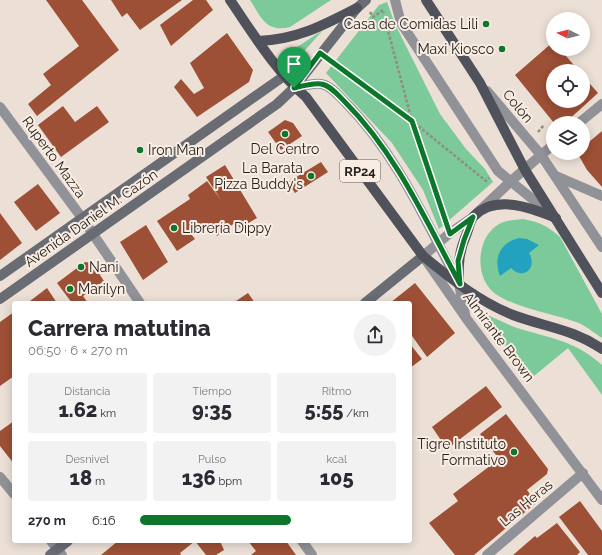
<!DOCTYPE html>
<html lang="es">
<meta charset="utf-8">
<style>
:root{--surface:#fff;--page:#f2f2f3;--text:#2b2b33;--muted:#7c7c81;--accent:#0c772a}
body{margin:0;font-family:Raleway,sans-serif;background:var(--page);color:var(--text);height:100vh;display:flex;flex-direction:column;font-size:15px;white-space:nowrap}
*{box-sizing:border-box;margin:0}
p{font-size:13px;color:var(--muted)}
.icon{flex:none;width:22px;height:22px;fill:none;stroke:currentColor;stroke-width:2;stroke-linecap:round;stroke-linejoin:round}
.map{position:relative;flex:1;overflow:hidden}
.details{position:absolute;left:12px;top:301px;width:400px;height:242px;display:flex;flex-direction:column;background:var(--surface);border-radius:4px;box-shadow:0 2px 10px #0003}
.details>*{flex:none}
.needle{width:26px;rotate:276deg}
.tools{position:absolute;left:546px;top:12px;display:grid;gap:8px}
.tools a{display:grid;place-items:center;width:44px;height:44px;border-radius:50%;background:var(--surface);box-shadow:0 2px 10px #0003;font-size:20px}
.pin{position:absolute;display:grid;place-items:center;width:34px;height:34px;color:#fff;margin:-41px -17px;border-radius:50% 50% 50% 0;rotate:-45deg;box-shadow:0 0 4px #0007}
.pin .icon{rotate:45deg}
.round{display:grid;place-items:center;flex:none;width:42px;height:42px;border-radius:21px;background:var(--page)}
.overview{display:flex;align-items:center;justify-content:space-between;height:68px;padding:0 16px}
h1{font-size:22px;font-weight:800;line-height:30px}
.figures{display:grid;grid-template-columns:repeat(3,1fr);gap:6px;height:68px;padding:4px 16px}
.figures div{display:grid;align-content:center;border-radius:4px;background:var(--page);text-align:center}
.figures b{font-size:20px;font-weight:800}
.figures small{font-size:11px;font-weight:400}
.figures p{font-size:11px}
ul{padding:0 16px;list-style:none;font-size:13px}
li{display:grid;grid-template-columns:64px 48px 1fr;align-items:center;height:30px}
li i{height:10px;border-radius:5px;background:var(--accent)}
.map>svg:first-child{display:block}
</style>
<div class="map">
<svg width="602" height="555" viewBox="0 0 602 555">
<rect width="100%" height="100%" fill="#ece0d6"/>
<g fill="#7cca99">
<path d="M250,0H331L290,27C266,33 261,17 250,0Z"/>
<polygon points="387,2 395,24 440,114 466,149 485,169 493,182 439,229 423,190 392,143 326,73 379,5"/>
<polygon points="323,30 299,57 294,49"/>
<path d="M523,219C539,222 548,226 560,237L602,314V338C594,333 585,325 576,322C553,314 517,308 497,295C474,280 475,238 499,224C506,220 515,220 523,219Z"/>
<path d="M480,312C493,317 504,323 517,328C550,338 576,341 602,365V395L568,348L534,376L475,313Z"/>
</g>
<path fill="#22a2bf" d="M519,238L527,239L539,245L529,253C538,268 523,281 511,268L500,276C493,258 500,243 519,238Z"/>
<g fill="#9d5035">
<polygon points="46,0 82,0 119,50 37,116 28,104 51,85 43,74 79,46"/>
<polygon points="111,0 182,0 140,30 127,13 122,17"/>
<polygon points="193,0 206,0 213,10 171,46 160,25"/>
<polygon points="227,33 253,70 249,82 197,117 174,87 181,79 194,94 204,88 190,63"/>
<polygon points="553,42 553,49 560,49 579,71 553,71 553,101 583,101 583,76 598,93 565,123 554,123 515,75"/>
<polygon points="63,106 75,122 97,106 109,122 61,157 38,125"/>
<polygon points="285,120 293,123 302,136 281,150 268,132"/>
<polygon points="602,131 602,187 587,170 579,156 580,153 583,153 583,147"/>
<polygon points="321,162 328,172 295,193 288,182"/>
<polygon points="225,165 257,218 240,228 236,222 217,236 207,223 191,234 195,239 177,251 157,221 190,199 188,195 207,181 221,200 206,177"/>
<polygon points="38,184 60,213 36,231 14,202"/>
<polygon points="0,213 22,243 0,260"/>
<polygon points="146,225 168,262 143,280 120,242"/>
<polygon points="85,262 92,263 104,281 83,296 88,303 72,303 57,283"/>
<polygon points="415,283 455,333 427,357 410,333 410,303 390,303"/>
<polygon points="47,288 57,303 26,303 30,301"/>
<polygon points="248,293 255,303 233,303"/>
<polygon points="14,312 14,376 0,386 0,322"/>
<polygon points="410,344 422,359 410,368"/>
<polygon points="486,386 502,407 447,449 432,427"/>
<polygon points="506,414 548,469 547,474 527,490 536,503 474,555 455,555 429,523 458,501 453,494 499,459 480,434"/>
<polygon points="14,421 14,464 0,446 0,431"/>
<polygon points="580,501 602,531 602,555 588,555 559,517"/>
<polygon points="557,523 580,552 577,555 513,555 535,536 537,538"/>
<polygon points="118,541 220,541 224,550 216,555 206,555 195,541 180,553 181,555 101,555"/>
<polygon points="248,541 286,541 296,555 251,555 256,551"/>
</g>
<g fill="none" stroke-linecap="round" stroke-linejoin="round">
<g stroke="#938b84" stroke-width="2.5" stroke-dasharray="3 2" stroke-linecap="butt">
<polyline points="370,12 373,17 383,10 384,13"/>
<polyline points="387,27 412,121 446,222"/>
<polyline points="330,61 412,121 486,181 489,178"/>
<polyline points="538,132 544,125"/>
</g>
<g stroke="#919298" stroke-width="10">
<polyline points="395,0 401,23 498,171 552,215"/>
<path d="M294,88C302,86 313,83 321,84C330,85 339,96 345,102C396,153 426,221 459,284"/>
<polyline points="510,182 541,155"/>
</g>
<g stroke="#919298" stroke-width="10">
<polyline points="487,91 541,155 602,247"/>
<polyline points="0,107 82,218 140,303"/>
<polyline points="579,123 602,104"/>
<polyline points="541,155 553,145"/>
<polyline points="556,176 602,196"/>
<polyline points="510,182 473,217 450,233 423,256 466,318 602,500"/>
<polyline points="459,284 465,314"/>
<polyline points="0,477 14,494"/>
<polyline points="51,541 62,555"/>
<polyline points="302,541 312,555"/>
<polyline points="487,555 583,473"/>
</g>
<g stroke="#6a6c74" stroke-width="10">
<polyline points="0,276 284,76"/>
<polyline points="0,299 277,104 294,88 357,8 366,0"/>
<polyline points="365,303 423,256"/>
<polyline points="50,555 68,541"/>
</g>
<g stroke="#4f515b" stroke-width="10">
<path d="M230,0C252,32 276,72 306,97L423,256C451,279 480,302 513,315C545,327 573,329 602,349"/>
<polyline points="426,0 480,83 525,170 602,293"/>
<path d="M258,41C296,40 324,25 357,8"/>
<path d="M459,284C458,264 459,251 467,233C469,228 470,220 474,216C496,194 532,208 556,218"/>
</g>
</g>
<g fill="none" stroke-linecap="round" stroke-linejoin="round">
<defs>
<path id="route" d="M320,53L412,121L450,234L473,217L464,240L458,261L460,284C426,221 396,153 345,102C339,96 330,85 321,84C313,83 302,86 294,88Z"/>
</defs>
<use href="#route" stroke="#fff" stroke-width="8"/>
<use href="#route" stroke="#0c772a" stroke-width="5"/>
</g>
<g fill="#0c772a" stroke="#f9ede3" stroke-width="1.5">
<circle cx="486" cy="24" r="4"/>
<circle cx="502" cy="49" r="4"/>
<circle cx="285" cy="134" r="4"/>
<circle cx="140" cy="150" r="4"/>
<circle cx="311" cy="176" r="4"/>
<circle cx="174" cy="228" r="4"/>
<circle cx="81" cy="267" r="4"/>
<circle cx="70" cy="289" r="4"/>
<circle cx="514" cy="452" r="4"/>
</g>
<g text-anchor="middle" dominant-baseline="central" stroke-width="4" stroke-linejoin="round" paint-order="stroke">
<rect fill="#f9ede3" stroke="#665f5a" stroke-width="1" x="340" y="160" width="40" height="22" rx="3"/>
<g font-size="13" font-weight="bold" fill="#27221f">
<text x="360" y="171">RP24</text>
</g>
<g font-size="14" fill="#27221f" stroke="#f9ede3" text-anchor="end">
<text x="478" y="24">Casa de Comidas Lili</text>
<text x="494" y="49">Maxi Kiosco</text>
<text x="285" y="149" text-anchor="middle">Del Centro</text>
<text x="148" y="150" text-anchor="start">Iron Man</text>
<text x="303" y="168">La Barata<tspan x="303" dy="16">Pizza Buddy's</tspan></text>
<text x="182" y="228" text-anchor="start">Librería Dippy</text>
<text x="89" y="267" text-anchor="start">Nani</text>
<text x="78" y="289" text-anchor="start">Marilyn</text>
<text x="506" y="444">Tigre Instituto<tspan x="506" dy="16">Formativo</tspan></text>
</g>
<g font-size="14" fill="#27221f" stroke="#f9ede3">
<text transform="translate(518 106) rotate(50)">Colón</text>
<text transform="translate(54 157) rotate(54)">Ruperto Mazza</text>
<text transform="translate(91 218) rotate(-35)">Avenida Daniel M. Cazón</text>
<text transform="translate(499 337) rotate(53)">Almirante Brown</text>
<text transform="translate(526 503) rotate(-40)">Las Heras</text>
</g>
</g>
</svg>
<div class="tools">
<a><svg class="needle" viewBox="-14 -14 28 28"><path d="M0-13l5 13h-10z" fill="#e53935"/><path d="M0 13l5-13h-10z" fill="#7c7c81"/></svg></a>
<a><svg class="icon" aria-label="locate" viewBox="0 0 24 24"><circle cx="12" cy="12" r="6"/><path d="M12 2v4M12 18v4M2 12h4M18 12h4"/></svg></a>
<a><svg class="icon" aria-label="layers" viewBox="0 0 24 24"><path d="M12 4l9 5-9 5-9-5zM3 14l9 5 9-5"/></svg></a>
</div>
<div class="pin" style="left:294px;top:88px;background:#1e9e55"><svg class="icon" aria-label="arrive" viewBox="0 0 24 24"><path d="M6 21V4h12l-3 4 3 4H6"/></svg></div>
<section class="details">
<div class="overview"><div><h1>Carrera matutina</h1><p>06:50 · 6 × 270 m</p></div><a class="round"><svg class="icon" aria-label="share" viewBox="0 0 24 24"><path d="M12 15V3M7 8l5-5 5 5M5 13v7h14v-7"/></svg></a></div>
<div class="figures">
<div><p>Distancia</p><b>1.62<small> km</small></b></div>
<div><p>Tiempo</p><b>9:35</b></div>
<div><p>Ritmo</p><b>5:55<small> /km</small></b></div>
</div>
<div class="figures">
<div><p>Desnivel</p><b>18<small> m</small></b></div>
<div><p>Pulso</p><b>136<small> bpm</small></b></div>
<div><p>kcal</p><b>105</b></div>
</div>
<ul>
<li><b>270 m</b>6:16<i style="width:59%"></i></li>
</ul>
</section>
</div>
